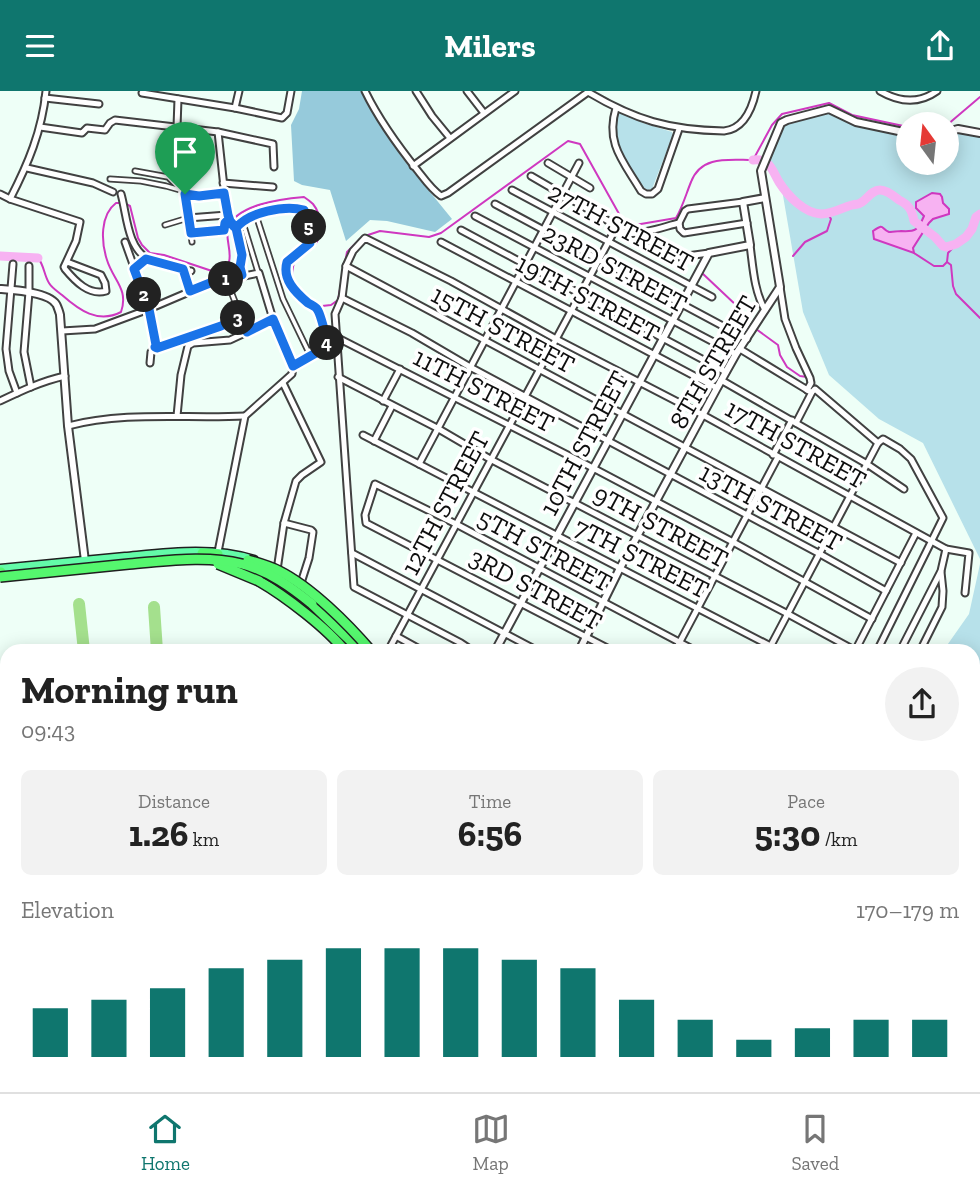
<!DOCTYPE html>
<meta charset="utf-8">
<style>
:root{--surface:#fff;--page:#f2f2f2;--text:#222;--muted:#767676;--line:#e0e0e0;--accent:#0f766e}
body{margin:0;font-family:"Zilla Slab",serif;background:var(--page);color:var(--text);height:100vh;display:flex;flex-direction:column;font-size:26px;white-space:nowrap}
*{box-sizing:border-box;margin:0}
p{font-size:23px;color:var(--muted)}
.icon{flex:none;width:38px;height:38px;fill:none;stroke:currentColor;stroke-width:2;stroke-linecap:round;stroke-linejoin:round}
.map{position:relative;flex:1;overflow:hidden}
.panel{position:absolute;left:0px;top:553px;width:980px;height:448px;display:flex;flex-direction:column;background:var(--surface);border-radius:21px 21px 0 0;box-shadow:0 4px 18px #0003}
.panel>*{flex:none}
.needle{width:46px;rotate:345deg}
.buttons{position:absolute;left:896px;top:21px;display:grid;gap:14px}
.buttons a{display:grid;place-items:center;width:63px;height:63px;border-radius:50%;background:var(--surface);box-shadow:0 4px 18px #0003;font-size:35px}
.pin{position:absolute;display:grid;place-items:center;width:60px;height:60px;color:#fff;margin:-72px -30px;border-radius:50% 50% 50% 0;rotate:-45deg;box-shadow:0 0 7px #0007}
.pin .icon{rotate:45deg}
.km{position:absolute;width:35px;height:35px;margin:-18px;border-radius:50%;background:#222;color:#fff;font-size:19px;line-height:35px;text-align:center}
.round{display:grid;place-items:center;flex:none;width:74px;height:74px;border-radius:37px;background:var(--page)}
.head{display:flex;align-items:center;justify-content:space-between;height:119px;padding:0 21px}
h1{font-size:38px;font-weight:700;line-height:52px}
.figures{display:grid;grid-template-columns:repeat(3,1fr);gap:10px;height:119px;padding:7px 21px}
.figures div{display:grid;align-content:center;border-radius:10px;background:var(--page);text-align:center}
.figures b{font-size:35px;font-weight:700}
.figures small{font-size:19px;font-weight:400}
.figures p{font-size:19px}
.chart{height:196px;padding:14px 21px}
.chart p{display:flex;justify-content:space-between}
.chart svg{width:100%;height:126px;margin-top:7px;stroke:var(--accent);stroke-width:6}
header{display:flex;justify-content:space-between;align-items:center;height:91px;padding:0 21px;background:var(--accent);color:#fff;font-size:32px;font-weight:700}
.menu{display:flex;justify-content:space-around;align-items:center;height:98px;border-top:2px solid var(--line);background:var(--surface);font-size:19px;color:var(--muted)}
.menu a{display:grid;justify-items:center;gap:4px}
.menu .selected{color:var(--accent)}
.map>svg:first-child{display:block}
</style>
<header><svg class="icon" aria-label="menu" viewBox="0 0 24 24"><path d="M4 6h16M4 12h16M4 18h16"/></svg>Milers<svg class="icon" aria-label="share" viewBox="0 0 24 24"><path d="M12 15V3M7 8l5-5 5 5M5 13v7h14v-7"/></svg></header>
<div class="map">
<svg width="980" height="1001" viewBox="0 0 980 1001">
<rect width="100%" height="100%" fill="#eefff7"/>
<g fill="#b7e1ea">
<path d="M620,21L643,32L672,41L673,44L652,98L647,99L642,95C629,73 607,49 618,22Z"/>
<polygon points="828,21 858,34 908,45 908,72 947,72 947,45 956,41 980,45 980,468 923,352 879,328 829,284 803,221 780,87 769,68 781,39 788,31"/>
<polygon points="980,473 980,741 973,737 973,560 943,560 969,523"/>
<polygon points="0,791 7,795 7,914 0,910"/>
<polygon points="0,945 7,949 7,994 67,994 68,1001 0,1001"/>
<polygon points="157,994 236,994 248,1001 166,1001"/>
</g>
<polygon fill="#96cadb" points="302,0 361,0 381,36 403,68 452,128 435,141 387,130 370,129 346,150 330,99 302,94 294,90 291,34 299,18"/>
<path fill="#f7b2f2" stroke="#cf38c0" stroke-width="2" d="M932,102L940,103L942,106L943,112L949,118V123L933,128L929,132L913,157L914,162L874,148L873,140C885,132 880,137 889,141C890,141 900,140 901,140C916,141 918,139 924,125L916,117V111Z"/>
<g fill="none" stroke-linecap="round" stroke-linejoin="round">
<g stroke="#cf38c0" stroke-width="2">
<polyline points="947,34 980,6"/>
<path d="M365,145L380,140L429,146L441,142L568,50L580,53L623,130L629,135L676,127C683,115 686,103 691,91C701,64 729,69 753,69L772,34L782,23L829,12L852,24L908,36"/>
<polyline points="914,162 934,175 943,175 947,171 948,162 956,153"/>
<polyline points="793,165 805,151 827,140 831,128 828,123"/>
<path d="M38,167C44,174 44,184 49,192C52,197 57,200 62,204C79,219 98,233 121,221C129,198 113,189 107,169C101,151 100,124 116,112H124L130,115L138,147L142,154L150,162L164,164L212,180L218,178L229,171C232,160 225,147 228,137C237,113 282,108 304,106C307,108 310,110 313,113C322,124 323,144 314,155C309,161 300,163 296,169C291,175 292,184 292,191L308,206L322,215L331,214L338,209L347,161L360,148"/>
<polyline points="947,171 951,174 953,195 956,203 980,227"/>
<polyline points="702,182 737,215"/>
<polyline points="756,238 778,254 780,264 787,276 800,285 807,286"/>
<polyline points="232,994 243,1001"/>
<polyline points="330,994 342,1001"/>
<polyline points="898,994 911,1001"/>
</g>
<g stroke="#f7b2f2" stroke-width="9">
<path d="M753,69C770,67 772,79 779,91C788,105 804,122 821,123C833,123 841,117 852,114C859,112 856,115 862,111C868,107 872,99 880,99C887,99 894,105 899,109C909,114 912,119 914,130L935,146L943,155L946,156L956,153L966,146L972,138L976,126L980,123"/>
<polyline points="0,165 38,167"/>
</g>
<g stroke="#a4e08d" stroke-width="12">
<polyline points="79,513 84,560"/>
<polyline points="154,516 157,560"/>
<polyline points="0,636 7,635"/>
<polyline points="0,773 7,777"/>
<polyline points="123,994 128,1000"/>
<polyline points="271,994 284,1001"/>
<polyline points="387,994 399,1001"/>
<polyline points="871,1000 872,1001"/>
<polyline points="75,1001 78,994"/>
<polyline points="411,1001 416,994"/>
</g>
<g stroke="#a4e08d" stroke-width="32">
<polyline points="0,928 7,932"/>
<polyline points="116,994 129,1001"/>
</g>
<defs>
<g id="pedestrian">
<polyline points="135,80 168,86 185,103 192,151"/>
<polyline points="110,88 141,90 166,95 180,99"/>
<polyline points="256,124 283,208 310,264"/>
<polyline points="243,132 258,181"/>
<polyline points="165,134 188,127"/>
<polyline points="191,142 224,139 225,132 229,128"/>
<polyline points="226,188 247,241"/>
<polyline points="155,256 221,235 241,226"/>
<polyline points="293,275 328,255 319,223"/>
</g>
<g id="minor">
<path d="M365,0C379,29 398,55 418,80C425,89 432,99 441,105L448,102L588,1"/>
<polyline points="416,0 432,25 450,47"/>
<polyline points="467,0 484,22"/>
<path d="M880,0C899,11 919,13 937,0"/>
<path d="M588,1C635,29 669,39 724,40C744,38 752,18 756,0"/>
<polyline points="142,2 235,17 282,27 287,22 291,0"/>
<polyline points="45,7 99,13"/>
<polyline points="235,17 239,0"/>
<path d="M616,17C605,53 624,71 641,100L646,103H652L658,98L679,38"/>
<polyline points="40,36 82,42 87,37 105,39 110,32 115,29 218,41 273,53 274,76"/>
<polyline points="177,36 178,8"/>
<polyline points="218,41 227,124 236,137"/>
<polyline points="548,72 590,97"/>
<polyline points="413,75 515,0"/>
<polyline points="27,77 93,92 113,101"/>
<path d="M531,85L617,135C620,138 622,141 626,142C639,145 666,135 679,132L685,120L688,118L743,111"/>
<polyline points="223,92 273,96"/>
<polyline points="512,99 712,206"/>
<path d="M0,103L10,108L80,131L76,150L64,176L65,178C75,190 89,205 106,200L105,192L101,184L67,171"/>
<path d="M121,103C127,124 127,156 148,168C154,172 182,178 191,180"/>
<polyline points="185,103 199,105 224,101"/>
<path d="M10,108C28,73 42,40 46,0"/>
<polyline points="495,113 747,248"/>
<polyline points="475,125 736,263"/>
<polyline points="188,127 227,124"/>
<polyline points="679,132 680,138 684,142 747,132"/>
<polyline points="461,139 726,281"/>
<polyline points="637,142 680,166 709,162"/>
<polyline points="125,151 149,218 156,254 151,261 150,272"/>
<polyline points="441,151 717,297"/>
<path d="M750,154C753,176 754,200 765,219"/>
<polyline points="13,173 6,258 9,280 17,302"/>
<polyline points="29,175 29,201 24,261 31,296"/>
<polyline points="346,175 901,472"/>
<polyline points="183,179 190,200"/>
<path d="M242,184L240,177L242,164L236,137C249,121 284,114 304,119C309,129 310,142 310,152L287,171C283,189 296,204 311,214C319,219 313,213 320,221L319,223"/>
<polyline points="780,196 785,228 796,257 810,287 811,292 807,299"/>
<polyline points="342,207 412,242 470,276 820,463 886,500"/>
<polyline points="62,240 95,238 149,218 210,192 259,182 273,228 293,275 292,283 245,325 218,461"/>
<polyline points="247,241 273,228"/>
<polyline points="336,246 593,377 733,451 872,528"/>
<polyline points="740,258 809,300"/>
<polyline points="338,286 437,337 490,368 788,523 856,560"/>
<polyline points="721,289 867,373 904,398"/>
<path d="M0,310C21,300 42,290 65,285"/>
<polyline points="383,310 400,278"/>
<polyline points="177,325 181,284 188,255 193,252 230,249 245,242"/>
<polyline points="796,332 812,301 815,298 878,352"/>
<path d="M68,335C126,320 186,328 245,325"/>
<polyline points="363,344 780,560"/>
<polyline points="374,350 392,315"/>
<polyline points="773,364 792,329"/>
<polyline points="419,373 579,72"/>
<polyline points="284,432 311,439 313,441 309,467 300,495"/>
<polyline points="352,462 538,560"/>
<polyline points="277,479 284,432 296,390 302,384 321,371 283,292"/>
<polyline points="396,545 423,560"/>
<polyline points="388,560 617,135"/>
<polyline points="473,560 461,552 354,496 335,223 342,207 346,175 353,160 365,147 451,190 556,248 703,324 946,458 969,462 965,502"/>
<polyline points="613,560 366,432 365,424 375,393 456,433 696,560"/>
<polyline points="675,560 778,366"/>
<polyline points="768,560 878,352"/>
<polyline points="855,560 916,442"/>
<polyline points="877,560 943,427 911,368 900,358 883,348 878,352"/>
<polyline points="900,560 941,480 946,458"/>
<polyline points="920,560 942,516 943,500 941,481"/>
</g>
<g id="tertiary">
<polyline points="947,41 958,38 980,42"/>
<path d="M0,198C14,199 48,201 56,213C57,214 60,223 60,224L68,335L85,470"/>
<polyline points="495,560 709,162 750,154 743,111 765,107"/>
<polyline points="579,560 620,477 717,297 736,263 780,196 761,80 781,32 787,29 829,18 856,31 908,42"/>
<polyline points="973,847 980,851"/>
<polyline points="973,853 980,857"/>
</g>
<g id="primary">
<path d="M0,478C42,474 83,470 125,466C168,462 212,456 254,469"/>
<polyline points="973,953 980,957"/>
<polyline points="973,993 980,998"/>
</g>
<g id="motorway">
<polyline points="202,462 218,463"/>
<polyline points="0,481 1,481"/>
<path d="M259,490C285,505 327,537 345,560"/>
<polyline points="312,513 361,560"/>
<polyline points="973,963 980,966"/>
<polyline points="973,978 980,982"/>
<polyline points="961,994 971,1001"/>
</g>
</defs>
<use href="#pedestrian" stroke="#414141" stroke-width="7"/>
<use href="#minor" stroke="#414141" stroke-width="9"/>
<use href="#tertiary" stroke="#414141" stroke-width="10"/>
<use href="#primary" stroke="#1f1f1f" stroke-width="11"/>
<use href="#motorway" stroke="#1f1f1f" stroke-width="12"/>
<use href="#pedestrian" stroke="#fff" stroke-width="3.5"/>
<use href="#minor" stroke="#fff" stroke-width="5"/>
<use href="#tertiary" stroke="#fff" stroke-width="6"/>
<use href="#primary" stroke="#63fba8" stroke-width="8"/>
<use href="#motorway" stroke="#55f76e" stroke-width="9"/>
<defs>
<g id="motorway-bridge">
<path d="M248,469C258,472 269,475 279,480C311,496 348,533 371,560"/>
<polyline points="218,473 259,490"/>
<path d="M0,486C43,482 86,477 129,473C167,470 205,464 242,473C269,480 291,496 312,513"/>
</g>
</defs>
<use href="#motorway-bridge" stroke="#1f1f1f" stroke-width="12" stroke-linecap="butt"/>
<use href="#motorway-bridge" stroke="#55f76e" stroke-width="9"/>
</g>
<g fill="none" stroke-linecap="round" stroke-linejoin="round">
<defs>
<path id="route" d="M185,103L199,105L224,102L228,124L230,130L236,137L242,164L240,176L242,184L210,192L190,200L183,178L146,168L134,178L149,218L156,254L155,256L157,257L221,235L241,226L247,241L273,228L293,275L328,255C326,246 321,223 317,218C316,216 310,213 308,212C295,201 282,188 287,171L310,152C310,142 309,129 304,119C284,114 249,121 236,137C233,135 230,131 229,128L225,132L224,139L191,142L185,103"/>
</defs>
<use href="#route" stroke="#fff" stroke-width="14"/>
<use href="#route" stroke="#1a73e8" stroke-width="9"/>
</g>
<g text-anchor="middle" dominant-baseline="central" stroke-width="7" stroke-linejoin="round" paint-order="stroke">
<g font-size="26" fill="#0e0e0e" stroke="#fff">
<text transform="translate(621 136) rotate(28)">27TH STREET</text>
<text transform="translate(615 177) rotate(28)">23RD STREET</text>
<text transform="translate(588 207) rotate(28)">19TH STREET</text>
<text transform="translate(503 238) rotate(28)">15TH STREET</text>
<text transform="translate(713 271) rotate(-60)">8TH STREET</text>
<text transform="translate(484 299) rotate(27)">11TH STREET</text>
<text transform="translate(584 352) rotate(-62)">10TH STREET</text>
<text transform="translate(796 353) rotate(29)">17TH STREET</text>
<text transform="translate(445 412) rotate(-62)">12TH STREET</text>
<text transform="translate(771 416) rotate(28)">13TH STREET</text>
<text transform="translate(661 435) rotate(28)">9TH STREET</text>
<text transform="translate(545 459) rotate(28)">5TH STREET</text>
<text transform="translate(642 467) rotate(27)">7TH STREET</text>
<text transform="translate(536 498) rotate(28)">3RD STREET</text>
</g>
</g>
</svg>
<div class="buttons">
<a><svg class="needle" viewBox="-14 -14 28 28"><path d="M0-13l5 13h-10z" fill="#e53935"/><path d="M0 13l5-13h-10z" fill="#767676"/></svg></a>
</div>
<div class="pin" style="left:185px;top:103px;background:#1e9e55"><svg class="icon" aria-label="arrive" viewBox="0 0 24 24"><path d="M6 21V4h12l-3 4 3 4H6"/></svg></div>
<b class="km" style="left:226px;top:188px">1</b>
<b class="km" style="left:144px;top:204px">2</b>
<b class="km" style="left:238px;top:227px">3</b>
<b class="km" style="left:327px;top:252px">4</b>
<b class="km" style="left:309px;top:136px">5</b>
<section class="panel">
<div class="head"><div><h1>Morning run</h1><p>09:43</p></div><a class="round"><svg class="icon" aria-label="share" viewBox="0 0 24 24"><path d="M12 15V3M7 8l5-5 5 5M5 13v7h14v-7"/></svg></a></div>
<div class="figures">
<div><p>Distance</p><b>1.26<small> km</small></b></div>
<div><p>Time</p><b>6:56</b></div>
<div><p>Pace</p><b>5:30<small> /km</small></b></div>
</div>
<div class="chart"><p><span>Elevation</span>170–179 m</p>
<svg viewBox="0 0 160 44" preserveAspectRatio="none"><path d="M5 44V27M15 44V24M25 44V20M35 44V13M45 44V10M55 44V6M65 44V6M75 44V6M85 44V10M95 44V13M105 44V24M115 44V31M125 44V38M135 44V34M145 44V31M155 44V31"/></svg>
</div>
</section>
</div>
<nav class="menu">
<a class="selected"><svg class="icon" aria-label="home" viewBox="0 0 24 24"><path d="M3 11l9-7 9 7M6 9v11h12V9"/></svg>Home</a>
<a><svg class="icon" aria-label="map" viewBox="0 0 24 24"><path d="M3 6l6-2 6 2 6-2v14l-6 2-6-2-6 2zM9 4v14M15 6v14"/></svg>Map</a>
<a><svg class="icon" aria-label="saved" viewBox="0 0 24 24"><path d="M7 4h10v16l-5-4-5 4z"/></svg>Saved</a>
</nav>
